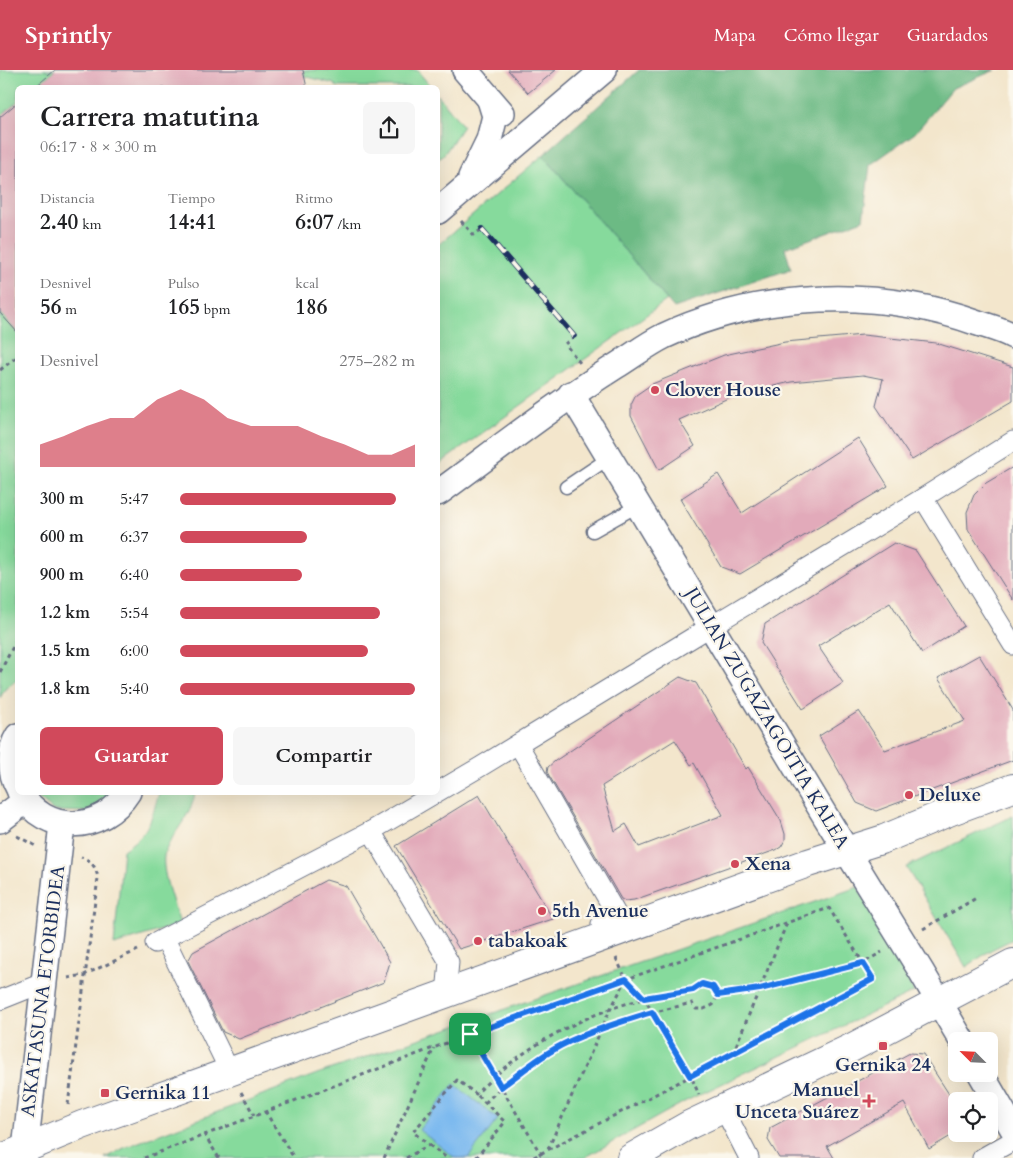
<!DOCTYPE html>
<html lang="es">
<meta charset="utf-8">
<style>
:root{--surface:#fff;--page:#f6f6f6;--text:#202124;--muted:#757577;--accent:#d1495b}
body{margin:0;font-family:Cardo,serif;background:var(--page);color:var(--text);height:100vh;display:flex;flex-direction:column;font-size:19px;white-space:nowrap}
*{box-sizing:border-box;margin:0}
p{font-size:16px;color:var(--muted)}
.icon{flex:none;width:28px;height:28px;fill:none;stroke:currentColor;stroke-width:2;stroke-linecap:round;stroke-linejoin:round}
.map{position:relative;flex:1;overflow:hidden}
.panel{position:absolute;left:15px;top:15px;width:425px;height:710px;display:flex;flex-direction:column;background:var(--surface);border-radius:8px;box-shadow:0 5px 20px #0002}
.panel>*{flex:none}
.needle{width:32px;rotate:294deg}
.fabs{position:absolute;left:948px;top:962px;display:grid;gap:10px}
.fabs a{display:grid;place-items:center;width:50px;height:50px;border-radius:8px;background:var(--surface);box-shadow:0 5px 20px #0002;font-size:25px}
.pin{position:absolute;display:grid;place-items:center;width:42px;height:42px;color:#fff;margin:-21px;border-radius:10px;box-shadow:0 2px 8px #0006}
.round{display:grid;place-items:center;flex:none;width:52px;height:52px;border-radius:8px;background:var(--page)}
.summary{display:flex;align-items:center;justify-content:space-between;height:85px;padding:0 25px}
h1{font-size:28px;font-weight:600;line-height:38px}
.metrics{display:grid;grid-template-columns:repeat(3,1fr);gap:8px;height:85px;padding:5px 25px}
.metrics div{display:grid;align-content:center}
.metrics b{font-size:21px;font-weight:600}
.metrics small{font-size:14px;font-weight:400}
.metrics p{font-size:14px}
.chart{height:140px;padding:10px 25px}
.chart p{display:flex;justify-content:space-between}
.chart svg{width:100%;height:90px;margin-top:5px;fill:var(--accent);opacity:.7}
.button{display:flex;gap:10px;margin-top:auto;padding:10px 25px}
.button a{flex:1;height:58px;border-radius:8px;background:var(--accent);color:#fff;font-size:20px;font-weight:600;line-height:58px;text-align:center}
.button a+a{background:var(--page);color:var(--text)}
ul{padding:0 25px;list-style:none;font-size:16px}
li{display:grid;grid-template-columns:80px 60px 1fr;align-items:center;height:38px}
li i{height:12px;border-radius:6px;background:var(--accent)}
header{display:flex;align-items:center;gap:30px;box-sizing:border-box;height:70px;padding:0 25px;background:var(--accent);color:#fff}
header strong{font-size:24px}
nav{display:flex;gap:28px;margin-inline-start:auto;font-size:18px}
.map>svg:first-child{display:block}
</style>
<header>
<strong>Sprintly</strong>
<nav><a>Mapa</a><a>Cómo llegar</a><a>Guardados</a></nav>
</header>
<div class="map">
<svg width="1013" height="1088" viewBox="0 0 1013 1088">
<rect width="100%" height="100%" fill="#fbf7ec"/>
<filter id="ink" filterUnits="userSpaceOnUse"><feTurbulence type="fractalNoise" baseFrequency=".02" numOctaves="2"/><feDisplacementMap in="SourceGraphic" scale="10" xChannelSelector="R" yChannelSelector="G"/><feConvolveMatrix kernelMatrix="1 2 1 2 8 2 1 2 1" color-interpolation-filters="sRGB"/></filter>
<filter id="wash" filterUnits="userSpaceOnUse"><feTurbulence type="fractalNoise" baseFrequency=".0096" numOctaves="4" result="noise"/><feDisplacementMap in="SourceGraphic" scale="20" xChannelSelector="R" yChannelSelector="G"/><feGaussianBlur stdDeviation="1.12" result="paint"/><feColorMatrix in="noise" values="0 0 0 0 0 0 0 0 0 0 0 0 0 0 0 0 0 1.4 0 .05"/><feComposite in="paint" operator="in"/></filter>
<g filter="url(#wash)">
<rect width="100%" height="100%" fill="#f3e6cc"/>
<g fill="#86da9c" stroke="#50847d">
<polygon points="0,0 55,0 35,17 18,18 17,32 0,47"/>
<polygon points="303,0 417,0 431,17 337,17 334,14 304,6"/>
<polygon points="438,25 463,56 445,83 438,90"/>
<polygon points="543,85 667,230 438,395 438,175"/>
<polygon points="0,243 18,263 18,609 5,619 0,628"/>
<polygon points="32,723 114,723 91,742 54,741"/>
<path d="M159,723H195C192,745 173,762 165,782C159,798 175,837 180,854L114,875L123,780C150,762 150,752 159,723Z"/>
<polygon points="1013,746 1013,869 991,880 966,897 906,797"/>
<polygon points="858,817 914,922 686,1031 584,1088 105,1088 126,1077 317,1004"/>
</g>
<polygon fill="#6cba84" stroke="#447471" points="639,0 995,0 953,18 915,63 870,95 863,150 785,178 791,199 674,238 543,85"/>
<polygon fill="#7dbaef" stroke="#4c74a6" points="454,1014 498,1049 468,1088 455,1088 419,1060"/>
<g id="blocks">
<g fill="#e2aaba" fill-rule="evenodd">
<polygon points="55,0 303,0 307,18 34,18"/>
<polygon points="508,0 556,0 528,23"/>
<polygon points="18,32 18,263 0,243 0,47"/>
<polygon points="863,265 936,273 1013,297 1013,331 912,390 876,336 883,309 863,305 791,312 735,325 679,350 695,376 659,400 631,346 631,335 636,325 652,314 724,285 785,272"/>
<polygon points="858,368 888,416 740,504 721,497 680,429 718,404 742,443"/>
<polygon points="1013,397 1013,530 968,459 967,442 974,425 986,413"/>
<polygon points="894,473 916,481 964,556 922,583 890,532 818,576 843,613 803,639 761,573 765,554"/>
<polygon points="979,585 1013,640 1013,690 876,741 857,733 819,666 859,641 885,680 965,651 938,608"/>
<path d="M680,607L696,613L746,699L748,697L781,751L785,764V770L781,777L776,780L634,830L625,831L621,829L547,702L548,697L555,691ZM675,670L691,695L694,693L723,745L639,777L626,754L615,761L602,716Z"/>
<polygon points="479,725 553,849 459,879 396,776"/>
<polygon points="326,810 346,816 390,892 384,912 239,969 223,962 188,891 193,882"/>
<polygon points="910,983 923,984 956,1035 956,1063 929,1079 904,1033 827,1076 834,1088 779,1088 768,1070 770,1058"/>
</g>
</g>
</g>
<g filter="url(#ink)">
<use href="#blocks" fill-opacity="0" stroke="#676f84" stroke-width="1"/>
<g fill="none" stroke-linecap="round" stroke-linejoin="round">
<defs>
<g id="service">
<polyline points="566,417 609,388"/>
<polyline points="593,461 639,435"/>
</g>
<g id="pedestrian">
<polyline points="923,428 1013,575"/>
<polyline points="718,552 923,428 1013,371"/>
<polyline points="518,674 618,847 601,854 603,861"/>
<polyline points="371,761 449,892 446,924"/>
<polyline points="165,869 230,1002"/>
<polyline points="155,873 371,761 480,697 700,563"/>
<polyline points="0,930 45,912"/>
<polyline points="724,1039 749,1088"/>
<polyline points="982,1088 1007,1074"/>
</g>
<g id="minor">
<polyline points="465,0 502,43"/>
<polyline points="471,107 489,70 495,46 490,30"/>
<polyline points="438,141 604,0"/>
<polyline points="571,324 824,744 921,901 962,971"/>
<path d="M438,423C497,380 554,335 616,296C632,286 648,274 664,266C761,221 878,217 978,253C990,257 1002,260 1013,266"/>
<path d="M18,666C9,680 10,703 18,717"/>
<path d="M20,722C45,766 102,763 128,722"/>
<polyline points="0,750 25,731"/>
<polyline points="981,1004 1013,1059"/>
<polyline points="24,1088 62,754"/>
</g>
<g id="secondary">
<polyline points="2,1088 82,1055 808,793 884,769 951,741 1013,718"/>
<polyline points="631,1088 689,1055 851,978 1013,893"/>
</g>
</defs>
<use href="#service" stroke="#676f84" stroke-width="15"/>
<use href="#pedestrian" stroke="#676f84" stroke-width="21"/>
<use href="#minor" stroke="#676f84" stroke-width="28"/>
<use href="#secondary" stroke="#676f84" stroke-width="30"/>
<g stroke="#676f84" stroke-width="3" stroke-dasharray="4 4" stroke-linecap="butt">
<polyline points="461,151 474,165 482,159"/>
<polyline points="574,266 565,274 580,293"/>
<polyline points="0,300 18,286"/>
<polyline points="0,602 18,567"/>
<polyline points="17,766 36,776"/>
<polyline points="923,859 978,827"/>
<polyline points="616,888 626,909 644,928 691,1006 699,1025"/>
<polyline points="68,908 84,905 138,880"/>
<polyline points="458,944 543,1088"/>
<polyline points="733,983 787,853"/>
<polyline points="241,1022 254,1045"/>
<path d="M485,1033C545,971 611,952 692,933L696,939H704L713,935L718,925"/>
<path d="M68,1035L98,808C96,797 92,791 81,787"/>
<polyline points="265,1041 294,1088"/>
<polyline points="204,1064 219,1088"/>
<polyline points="429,1075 447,1088"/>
<polyline points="548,1079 610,940 626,910"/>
<polyline points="144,1088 470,964 829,838 873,909 691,1006 532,1088"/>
<polyline points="384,1088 434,978"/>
<path d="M406,1088L429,1075L413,1062L457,1010L476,1024C520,978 581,945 643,929C663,923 685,926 702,914L713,917L718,925L760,919L863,893L882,882"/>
<polyline points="476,1088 505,1052 476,1024"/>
</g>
<use href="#service" stroke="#fff" stroke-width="12"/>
<use href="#pedestrian" stroke="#fff" stroke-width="19"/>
<use href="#minor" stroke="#fff" stroke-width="25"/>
<use href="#secondary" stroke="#fff" stroke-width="28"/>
<defs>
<polyline id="rail" points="482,159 574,266"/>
</defs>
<use href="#rail" stroke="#1b2f5e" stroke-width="5.5"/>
<use href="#rail" stroke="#fbf7ec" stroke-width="4" stroke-dasharray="11" stroke-linecap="butt"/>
</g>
</g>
<g fill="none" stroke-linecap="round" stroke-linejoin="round" filter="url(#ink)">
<defs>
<path id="route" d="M863,893L873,909L690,1006L652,942C624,951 595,959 568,972C544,983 523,1001 501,1017L470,964L626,909L644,928L693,920L702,914L713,917L718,925L760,919Z"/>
</defs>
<use href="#route" stroke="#fff" stroke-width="10"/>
<use href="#route" stroke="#1a73e8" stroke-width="6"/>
</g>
<g fill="#d1495b" stroke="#fbf7ec" stroke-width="2">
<circle cx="655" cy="320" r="5"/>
<circle cx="909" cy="725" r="5"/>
<circle cx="735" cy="794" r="5"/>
<circle cx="542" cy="841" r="5"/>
<circle cx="478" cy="871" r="5"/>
<rect x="878" y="971" width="10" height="10" rx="2.5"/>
<rect x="100" y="1018" width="10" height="10" rx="2.5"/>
<path d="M866.5 1023.5h5v5h5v5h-5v5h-5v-5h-5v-5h5z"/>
</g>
<g text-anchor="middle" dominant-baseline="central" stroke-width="4.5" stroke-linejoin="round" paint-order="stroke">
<g font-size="19" font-weight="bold" fill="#1b2f5e" stroke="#fbf7ec" text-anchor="start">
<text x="665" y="320">Clover House</text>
<text x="919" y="725">Deluxe</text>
<text x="745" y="794">Xena</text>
<text x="552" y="841">5th Avenue</text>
<text x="488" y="871">tabakoak</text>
<text x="883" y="995" text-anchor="middle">Gernika 24</text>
<text x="859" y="1020" text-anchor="end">Manuel<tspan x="859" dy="22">Unceta Suárez</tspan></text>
<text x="115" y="1023">Gernika 11</text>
</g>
<g font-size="19" fill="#1b2f5e" stroke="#fbf7ec">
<text transform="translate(767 648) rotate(59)">JULIAN ZUGAZAGOITIA KALEA</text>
<text transform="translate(43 921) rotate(-83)">ASKATASUNA ETORBIDEA</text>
</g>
</g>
</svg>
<div class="fabs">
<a><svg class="needle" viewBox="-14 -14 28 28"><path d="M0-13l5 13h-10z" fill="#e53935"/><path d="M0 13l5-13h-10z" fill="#757577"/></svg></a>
<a><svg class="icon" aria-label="locate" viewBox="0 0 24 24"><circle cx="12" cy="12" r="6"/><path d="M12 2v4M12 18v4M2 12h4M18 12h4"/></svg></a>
</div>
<div class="pin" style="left:470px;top:964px;background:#1e9e55"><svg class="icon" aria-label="arrive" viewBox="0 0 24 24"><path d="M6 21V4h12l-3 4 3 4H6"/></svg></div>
<section class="panel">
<div class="summary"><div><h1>Carrera matutina</h1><p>06:17 · 8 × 300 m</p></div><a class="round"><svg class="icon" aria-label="share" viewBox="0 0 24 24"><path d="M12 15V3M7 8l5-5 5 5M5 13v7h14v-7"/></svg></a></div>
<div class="metrics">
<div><p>Distancia</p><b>2.40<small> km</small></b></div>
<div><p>Tiempo</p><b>14:41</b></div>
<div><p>Ritmo</p><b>6:07<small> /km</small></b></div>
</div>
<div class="metrics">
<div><p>Desnivel</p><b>56<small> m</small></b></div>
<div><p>Pulso</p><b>165<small> bpm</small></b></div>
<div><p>kcal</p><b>186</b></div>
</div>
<div class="chart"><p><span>Desnivel</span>275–282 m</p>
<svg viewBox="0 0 160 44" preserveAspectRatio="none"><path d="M0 44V33L10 29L20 24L30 20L40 20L50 11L60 6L70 11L80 20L90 24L100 24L110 24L120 29L130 33L140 38L150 38L160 33V44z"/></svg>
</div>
<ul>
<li><b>300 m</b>5:47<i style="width:92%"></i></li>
<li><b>600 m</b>6:37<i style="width:54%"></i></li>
<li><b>900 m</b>6:40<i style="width:52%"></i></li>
<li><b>1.2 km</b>5:54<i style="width:85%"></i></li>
<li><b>1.5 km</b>6:00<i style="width:80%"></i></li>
<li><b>1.8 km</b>5:40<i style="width:100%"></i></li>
</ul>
<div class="button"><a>Guardar</a><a>Compartir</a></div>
</section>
</div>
